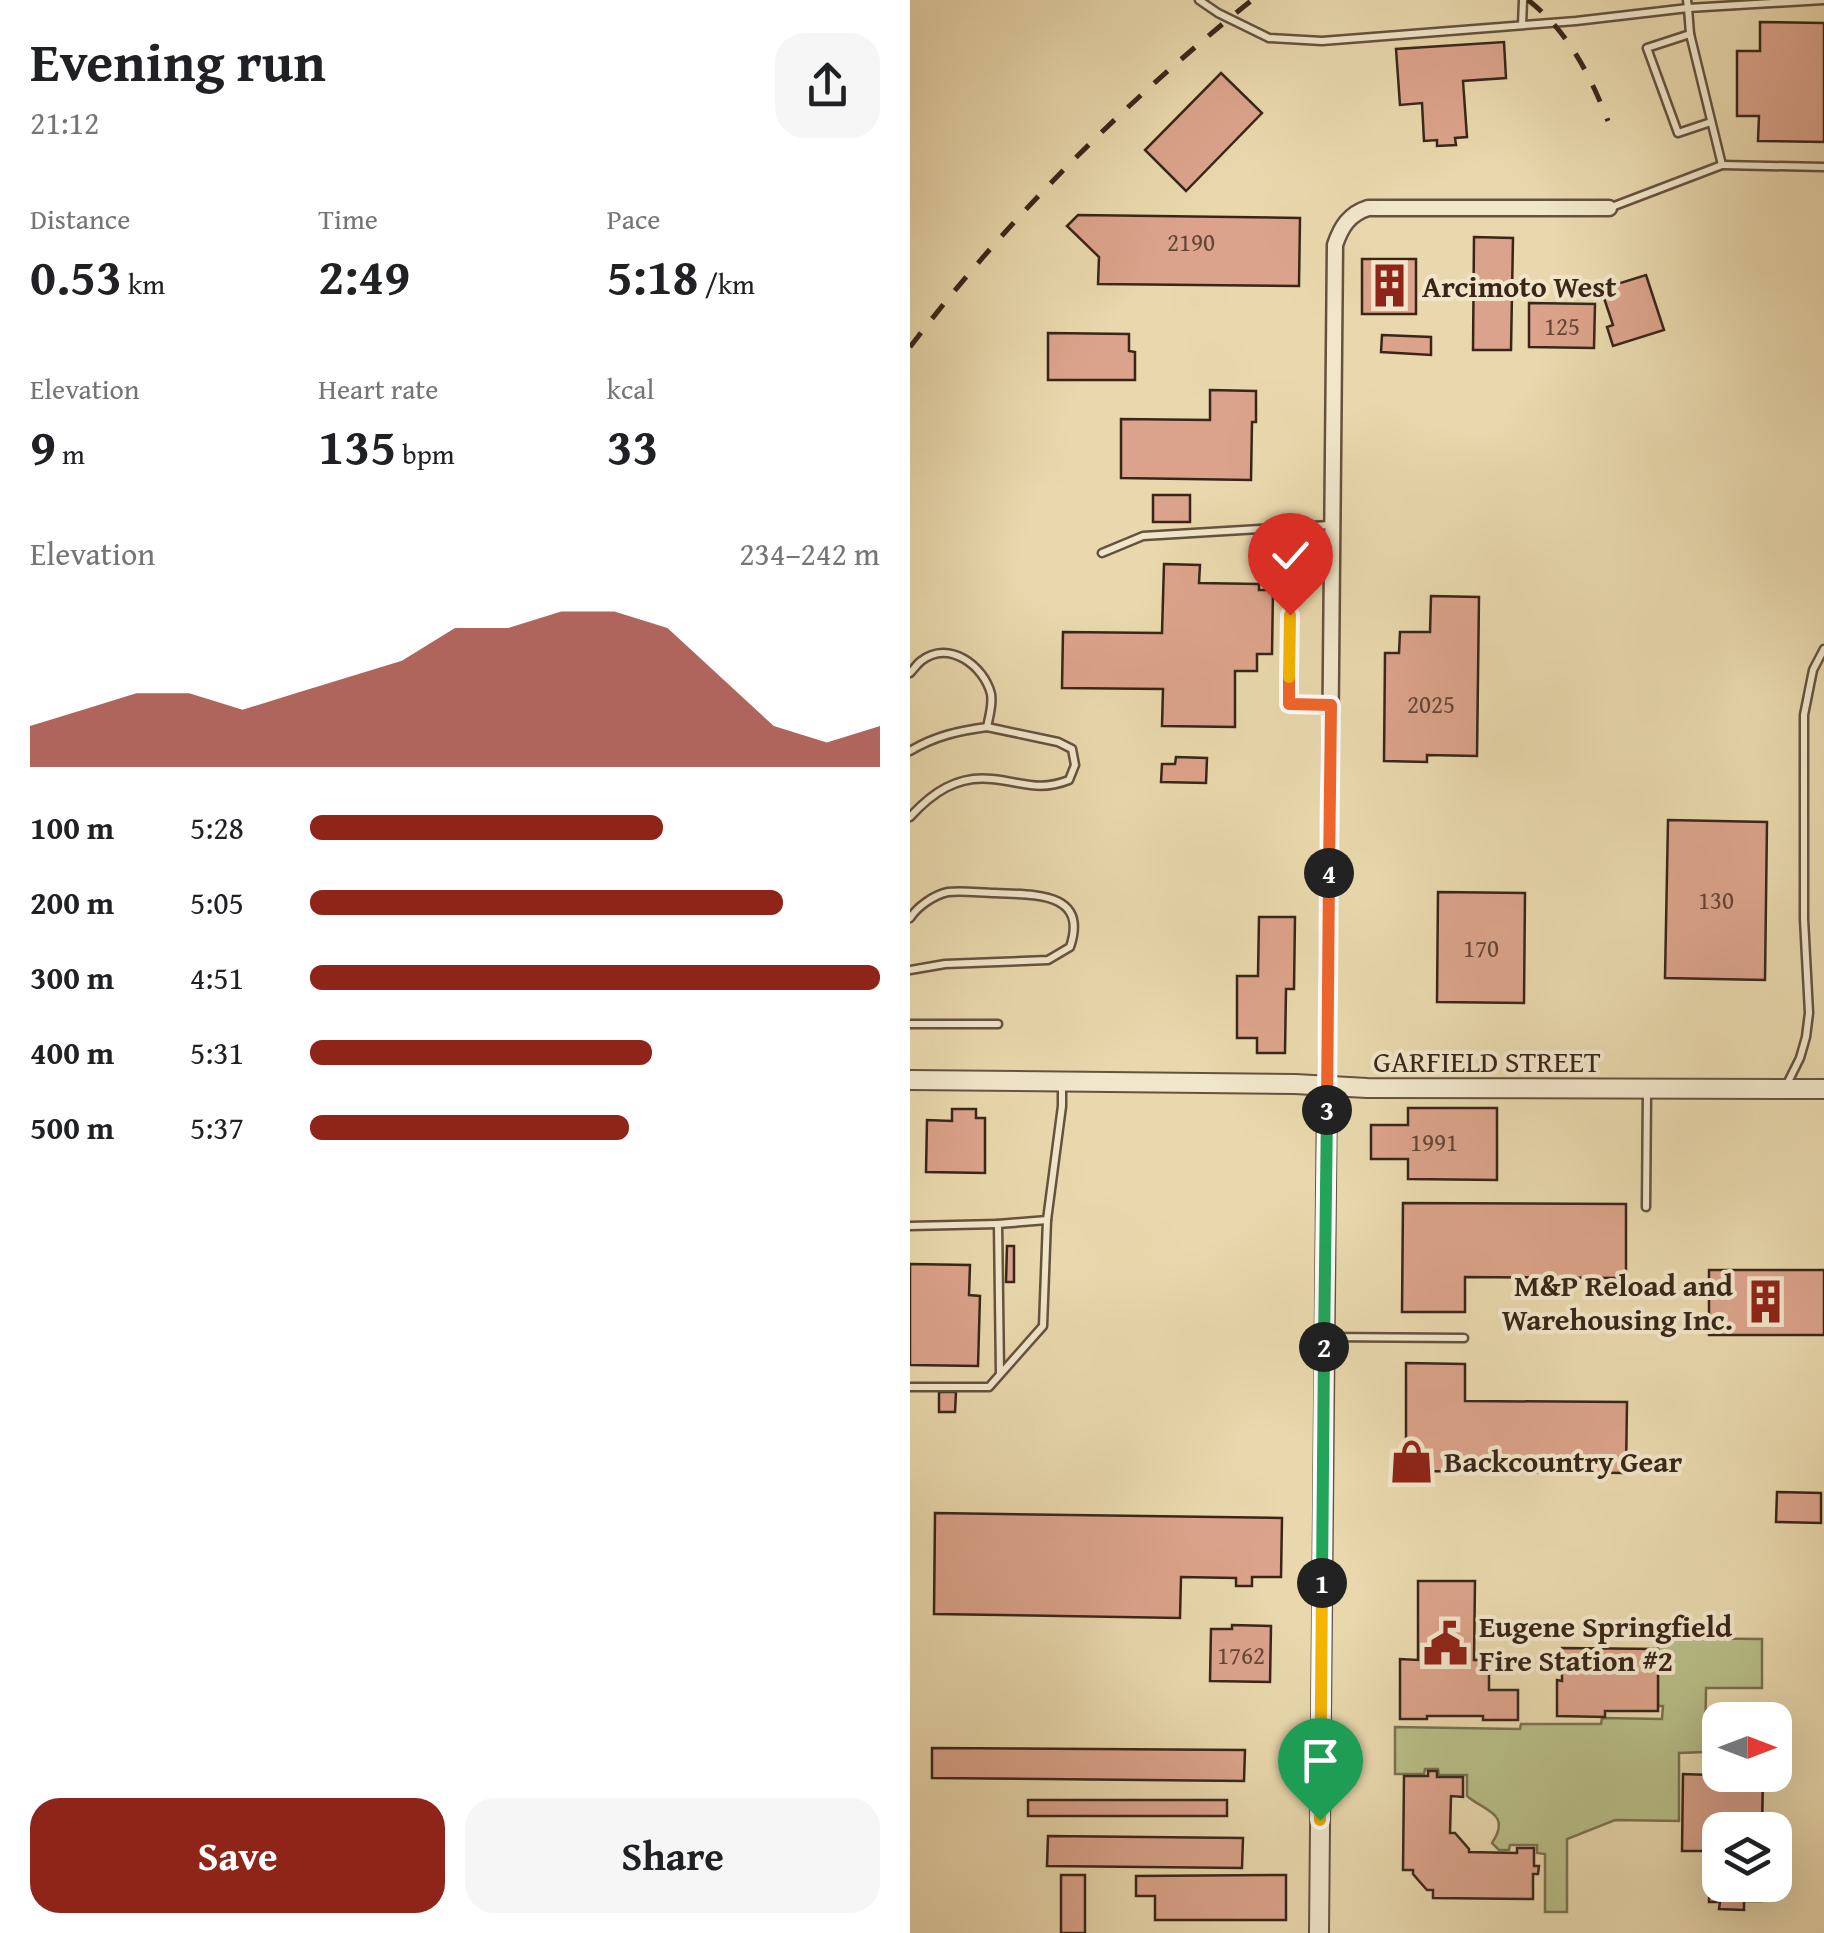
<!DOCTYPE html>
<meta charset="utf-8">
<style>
:root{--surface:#fff;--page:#f6f6f6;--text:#202124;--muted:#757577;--accent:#8f2418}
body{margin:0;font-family:"Gentium Book Plus",serif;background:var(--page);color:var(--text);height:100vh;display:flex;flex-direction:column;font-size:38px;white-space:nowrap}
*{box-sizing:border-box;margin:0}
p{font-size:32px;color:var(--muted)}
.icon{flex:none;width:55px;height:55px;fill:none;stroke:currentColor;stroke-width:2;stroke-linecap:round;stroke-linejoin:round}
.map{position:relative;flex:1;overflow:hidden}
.panel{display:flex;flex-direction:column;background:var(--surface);width:910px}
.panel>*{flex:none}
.needle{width:65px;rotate:90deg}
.tools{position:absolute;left:792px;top:1702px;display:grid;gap:20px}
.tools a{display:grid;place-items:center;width:90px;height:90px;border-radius:20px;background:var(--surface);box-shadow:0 10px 40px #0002;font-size:50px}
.pin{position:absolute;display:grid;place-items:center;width:85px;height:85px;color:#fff;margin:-102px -42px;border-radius:50% 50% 50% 0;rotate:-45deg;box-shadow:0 0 10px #0007}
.pin .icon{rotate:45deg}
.km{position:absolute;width:50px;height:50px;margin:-25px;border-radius:50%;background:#222;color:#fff;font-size:28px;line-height:50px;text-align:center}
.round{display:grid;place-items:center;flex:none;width:105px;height:105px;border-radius:30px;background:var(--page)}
.overview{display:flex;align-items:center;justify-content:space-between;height:170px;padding:0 30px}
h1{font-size:55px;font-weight:700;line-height:75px}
.figures{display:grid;grid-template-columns:repeat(3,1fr);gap:15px;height:170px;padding:10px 30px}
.figures div{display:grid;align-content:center}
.figures b{font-size:50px;font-weight:700}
.figures small{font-size:28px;font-weight:400}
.figures p{font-size:28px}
.chart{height:280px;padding:20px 30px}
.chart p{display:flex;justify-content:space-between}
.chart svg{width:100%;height:180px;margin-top:10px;fill:var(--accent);opacity:.7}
.cta{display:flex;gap:20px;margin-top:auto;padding:20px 30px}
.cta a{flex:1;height:115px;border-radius:30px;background:var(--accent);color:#fff;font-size:40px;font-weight:700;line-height:115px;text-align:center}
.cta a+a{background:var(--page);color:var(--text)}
ul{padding:0 30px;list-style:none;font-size:32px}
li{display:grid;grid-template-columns:160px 120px 1fr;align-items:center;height:75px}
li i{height:25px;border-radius:12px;background:var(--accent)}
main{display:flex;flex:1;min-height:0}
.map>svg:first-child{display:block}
</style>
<main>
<section class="panel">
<div class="overview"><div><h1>Evening run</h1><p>21:12</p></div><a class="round"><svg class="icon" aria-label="share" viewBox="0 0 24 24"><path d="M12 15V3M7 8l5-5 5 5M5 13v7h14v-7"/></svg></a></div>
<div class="figures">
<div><p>Distance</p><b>0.53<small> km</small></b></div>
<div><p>Time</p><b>2:49</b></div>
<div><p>Pace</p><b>5:18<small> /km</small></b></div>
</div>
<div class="figures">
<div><p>Elevation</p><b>9<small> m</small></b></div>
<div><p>Heart rate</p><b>135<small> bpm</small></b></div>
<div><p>kcal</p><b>33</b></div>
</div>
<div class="chart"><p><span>Elevation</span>234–242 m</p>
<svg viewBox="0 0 160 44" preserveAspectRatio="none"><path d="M0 44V34L10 30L20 26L30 26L40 30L50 26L60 22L70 18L80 10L90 10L100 6L110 6L120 10L130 22L140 34L150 38L160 34V44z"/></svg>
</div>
<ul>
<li><b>100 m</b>5:28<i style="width:62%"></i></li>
<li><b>200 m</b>5:05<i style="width:83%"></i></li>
<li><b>300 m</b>4:51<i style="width:100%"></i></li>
<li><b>400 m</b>5:31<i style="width:60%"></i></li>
<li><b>500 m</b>5:37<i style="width:56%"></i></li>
</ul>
<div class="cta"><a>Save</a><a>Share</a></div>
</section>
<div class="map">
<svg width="914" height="1933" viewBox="0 0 914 1933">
<rect width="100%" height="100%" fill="#e9d8ad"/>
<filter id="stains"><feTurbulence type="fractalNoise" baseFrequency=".002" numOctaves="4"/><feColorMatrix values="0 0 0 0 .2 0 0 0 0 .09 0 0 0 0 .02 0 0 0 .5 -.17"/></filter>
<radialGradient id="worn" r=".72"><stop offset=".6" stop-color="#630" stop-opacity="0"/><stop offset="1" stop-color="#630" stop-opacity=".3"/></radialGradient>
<path fill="#b8be88" stroke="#787250" stroke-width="2.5" d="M748,1638L852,1639V1688H796L795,1752L769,1753V1821L705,1820L657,1839V1912H635V1854L627,1853V1845H600L599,1850H589L582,1843C602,1813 574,1811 557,1796V1775H529L528,1769H515L514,1774H485V1727L610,1729L611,1724H691L692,1718L752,1719L753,1706H748Z"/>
<g fill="#dba38b" stroke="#392619" stroke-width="2.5">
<polygon points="850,22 914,23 914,142 848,141 849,116 827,116 827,51 850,51"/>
<polygon points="594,42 596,78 553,81 557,137 545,138 546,145 527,146 527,140 514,141 512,103 490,105 486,49"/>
<polygon points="311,73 352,113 276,191 235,150"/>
<polygon points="168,215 390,218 389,286 188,284 189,257 157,226"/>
<polygon points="564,237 603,238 601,350 563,350"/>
<rect x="452" y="259" width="54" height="55"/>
<polygon points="736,275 754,330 703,346 697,327 703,325 691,289"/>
<polygon points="619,303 685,304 684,348 619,347"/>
<polygon points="138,333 219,334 219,351 225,352 225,380 138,380"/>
<polygon points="472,335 521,337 521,355 471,352"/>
<polygon points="300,390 346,391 346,422 342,422 341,480 211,478 211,419 300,420"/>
<rect x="243" y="495" width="37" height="27"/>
<polygon points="254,564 290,565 289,583 349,584 349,590 363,590 362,654 347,654 347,671 325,671 325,727 252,726 253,689 152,688 153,632 252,633"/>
<polygon points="521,596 569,597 567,756 517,755 517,762 474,761 475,653 489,653 490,632 520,632"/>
<polygon points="266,757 297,758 296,783 251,782 252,764 265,764"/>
<polygon points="758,820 857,822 855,980 755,978"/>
<polygon points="528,892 615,893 614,1003 527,1002"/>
<polygon points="349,917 385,917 384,989 376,989 375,1053 347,1053 347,1038 327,1038 327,976 348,976"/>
<polygon points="498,1108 587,1108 587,1180 498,1179 498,1159 461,1159 461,1125 498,1125"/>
<polygon points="42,1109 66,1109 66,1118 75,1118 75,1173 16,1172 17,1120 42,1121"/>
<polygon points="493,1203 716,1204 716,1278 555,1277 555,1312 492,1312"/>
<polygon points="97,1246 104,1246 104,1282 96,1282"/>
<polygon points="0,1264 60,1265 59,1295 70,1296 68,1366 0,1365"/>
<rect x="799" y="1270" width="115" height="65"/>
<polygon points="496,1363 555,1364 555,1401 717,1402 716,1473 496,1471"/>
<polygon points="29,1392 46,1392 45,1412 29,1412"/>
<polygon points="867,1492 911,1493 911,1523 866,1522"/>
<polygon points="25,1513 372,1518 371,1577 342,1577 342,1586 326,1586 326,1578 271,1577 270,1618 24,1614"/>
<polygon points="508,1581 565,1581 564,1660 579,1660 579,1690 608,1690 608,1720 573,1720 573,1716 517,1716 517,1719 490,1719 490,1659 508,1660"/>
<polygon points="322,1625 361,1626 360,1682 300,1681 301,1629 322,1629"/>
<polygon points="652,1648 748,1649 748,1711 695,1711 695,1717 647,1716 647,1680 652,1681"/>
<polygon points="801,1713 854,1714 854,1720 810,1720 810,1775 853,1775 852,1830 810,1830 810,1885 851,1885 851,1901 834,1901 834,1910 809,1909 810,1902 799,1902 800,1851 772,1851 773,1774 800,1775"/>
<polygon points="22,1748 335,1750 334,1781 22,1778"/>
<polygon points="518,1771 527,1771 527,1777 553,1777 553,1797 541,1796 540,1833 545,1833 559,1849 559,1852 607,1853 607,1848 624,1848 624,1866 629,1866 628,1874 623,1874 623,1899 523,1898 523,1890 517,1890 503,1874 503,1870 493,1870 494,1776 518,1776"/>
<rect x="118" y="1800" width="199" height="16"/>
<polygon points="138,1836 333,1838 332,1868 137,1866"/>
<rect x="151" y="1875" width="24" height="58"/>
<polygon points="376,1875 376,1920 245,1920 245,1896 226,1896 226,1876"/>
</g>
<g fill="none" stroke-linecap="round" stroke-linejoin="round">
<defs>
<g id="service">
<polyline points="289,0 308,13 359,38 412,41 666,21 778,8 780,34 812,165 699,208"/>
<polyline points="777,0 778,8 914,0"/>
<polyline points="612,25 613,0"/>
<polyline points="780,34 737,48 768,133 801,122"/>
<polyline points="812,165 914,167"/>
<polyline points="192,553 233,536 382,527"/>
<path d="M0,673C4,669 7,664 11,661C39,639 74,666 81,694C83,705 79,717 77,727C48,731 25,736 0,751"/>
<polyline points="421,705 379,703 382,527 421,525"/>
<path d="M0,817C22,793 47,775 82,779C113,782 128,792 159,780L165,765L162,749L148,742L77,727"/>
<path d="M0,918C8,906 24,895 38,892C53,890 71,893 85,893C123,895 179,891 160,947L138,960L35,964L0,970"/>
<polyline points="0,1024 88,1024"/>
<polyline points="875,1088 890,1058 896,1037 899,1013 894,919 894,715 903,670 914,649"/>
<polyline points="736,1207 737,1091"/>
<polyline points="0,1226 88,1224"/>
<polyline points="415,1337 554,1338"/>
<polyline points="90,1373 88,1224 137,1220"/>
<polyline points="0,1387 79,1387 133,1326 137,1220 152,1106 152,1082"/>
</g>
<path id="minor" d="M417,1086L425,245C431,227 439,214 458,208H699"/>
<g id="tertiary">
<polyline points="0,1080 385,1084 457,1088 914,1089"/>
<polyline points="409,1933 417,1086"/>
</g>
</defs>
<use href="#service" stroke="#65523e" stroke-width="11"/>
<use href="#minor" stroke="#65523e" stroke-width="19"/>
<use href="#tertiary" stroke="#65523e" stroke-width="22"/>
<use href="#service" stroke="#f1e6ca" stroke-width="6"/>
<use href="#minor" stroke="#f1e6ca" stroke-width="14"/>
<use href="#tertiary" stroke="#f1e6ca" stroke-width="18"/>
<g stroke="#392619" stroke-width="5" stroke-dasharray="18 18" stroke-linecap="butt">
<path d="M618,0C658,31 680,75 698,121"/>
<path d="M0,347C98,218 216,101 342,0"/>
</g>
</g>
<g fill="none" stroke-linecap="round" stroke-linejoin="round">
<defs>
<polyline id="split-1" points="410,1820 412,1583"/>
<polyline id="split-2" points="412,1583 414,1347"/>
<polyline id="split-3" points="414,1347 417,1110"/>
<polyline id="split-4" points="417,1110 419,873"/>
<polyline id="split-5" points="379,677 379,704 421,705 419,873"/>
<polyline id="split-6" points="379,677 380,615"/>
</defs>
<use href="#split-1" stroke="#fff" stroke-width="20"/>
<use href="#split-2" stroke="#fff" stroke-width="20"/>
<use href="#split-3" stroke="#fff" stroke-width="20"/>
<use href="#split-4" stroke="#fff" stroke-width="20"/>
<use href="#split-5" stroke="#fff" stroke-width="20"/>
<use href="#split-6" stroke="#fff" stroke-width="20"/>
<use href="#split-1" stroke="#f5b400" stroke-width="12"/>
<use href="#split-2" stroke="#22a559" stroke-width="12"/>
<use href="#split-3" stroke="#22a559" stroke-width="12"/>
<use href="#split-4" stroke="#f0652b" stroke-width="12"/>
<use href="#split-5" stroke="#f0652b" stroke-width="12"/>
<use href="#split-6" stroke="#f5b400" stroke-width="12"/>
</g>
<defs>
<symbol id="building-bare" viewBox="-9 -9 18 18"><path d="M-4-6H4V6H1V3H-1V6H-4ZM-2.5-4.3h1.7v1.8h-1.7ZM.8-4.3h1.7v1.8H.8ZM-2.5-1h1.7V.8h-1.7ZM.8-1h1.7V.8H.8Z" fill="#8f2418" stroke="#f1e6ca" stroke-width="2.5" paint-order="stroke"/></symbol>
<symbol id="shop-bare" viewBox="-9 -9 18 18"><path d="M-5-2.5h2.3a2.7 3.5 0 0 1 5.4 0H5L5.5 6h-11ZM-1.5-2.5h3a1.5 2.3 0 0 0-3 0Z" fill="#8f2418" stroke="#f1e6ca" stroke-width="2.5" paint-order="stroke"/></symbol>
<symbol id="civic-bare" viewBox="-9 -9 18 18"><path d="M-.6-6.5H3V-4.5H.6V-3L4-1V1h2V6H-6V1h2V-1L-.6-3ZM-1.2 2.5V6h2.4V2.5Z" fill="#8f2418" stroke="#f1e6ca" stroke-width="2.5" paint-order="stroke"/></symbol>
</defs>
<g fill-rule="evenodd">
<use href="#building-bare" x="448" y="254" width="63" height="63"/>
<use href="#building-bare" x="824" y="1270" width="63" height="63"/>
<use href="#shop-bare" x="470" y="1430" width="63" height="63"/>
<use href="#civic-bare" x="504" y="1612" width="63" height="63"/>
</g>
<g text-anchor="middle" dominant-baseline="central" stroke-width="8" stroke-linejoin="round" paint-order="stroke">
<g font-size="25" fill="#624536">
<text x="281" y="242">2190</text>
<text x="652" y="326">125</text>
<text x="521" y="704">2025</text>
<text x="806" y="900">130</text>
<text x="571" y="948">170</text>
<text x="524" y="1142">1991</text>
<text x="331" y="1655">1762</text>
</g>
<g font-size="30" font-weight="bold" fill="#392619" stroke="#f1e6ca" text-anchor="start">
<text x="512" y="286">Arcimoto West</text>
<text x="823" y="1285" text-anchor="end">M&amp;P Reload and<tspan x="823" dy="34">Warehousing Inc.</tspan></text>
<text x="534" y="1461">Backcountry Gear</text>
<text x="569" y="1626">Eugene Springfield<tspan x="569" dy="34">Fire Station #2</tspan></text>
</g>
<g font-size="30" fill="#392619" stroke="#f1e6ca">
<text x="577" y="1061">GARFIELD STREET</text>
</g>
</g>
<rect width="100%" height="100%" filter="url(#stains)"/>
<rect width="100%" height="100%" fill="url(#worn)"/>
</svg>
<div class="tools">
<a><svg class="needle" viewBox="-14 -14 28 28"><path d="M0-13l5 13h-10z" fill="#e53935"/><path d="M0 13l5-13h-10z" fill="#757577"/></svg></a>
<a><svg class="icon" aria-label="layers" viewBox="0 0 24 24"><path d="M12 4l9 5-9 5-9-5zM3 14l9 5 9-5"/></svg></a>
</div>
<div class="pin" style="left:410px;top:1820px;background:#1e9e55"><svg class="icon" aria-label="arrive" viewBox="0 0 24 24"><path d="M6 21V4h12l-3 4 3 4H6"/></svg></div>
<div class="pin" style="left:380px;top:615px;background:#d93025"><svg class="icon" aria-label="check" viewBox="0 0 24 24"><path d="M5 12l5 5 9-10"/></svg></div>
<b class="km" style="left:412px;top:1583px">1</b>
<b class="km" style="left:414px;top:1347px">2</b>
<b class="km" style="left:417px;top:1110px">3</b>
<b class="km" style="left:419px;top:873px">4</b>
</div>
</main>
